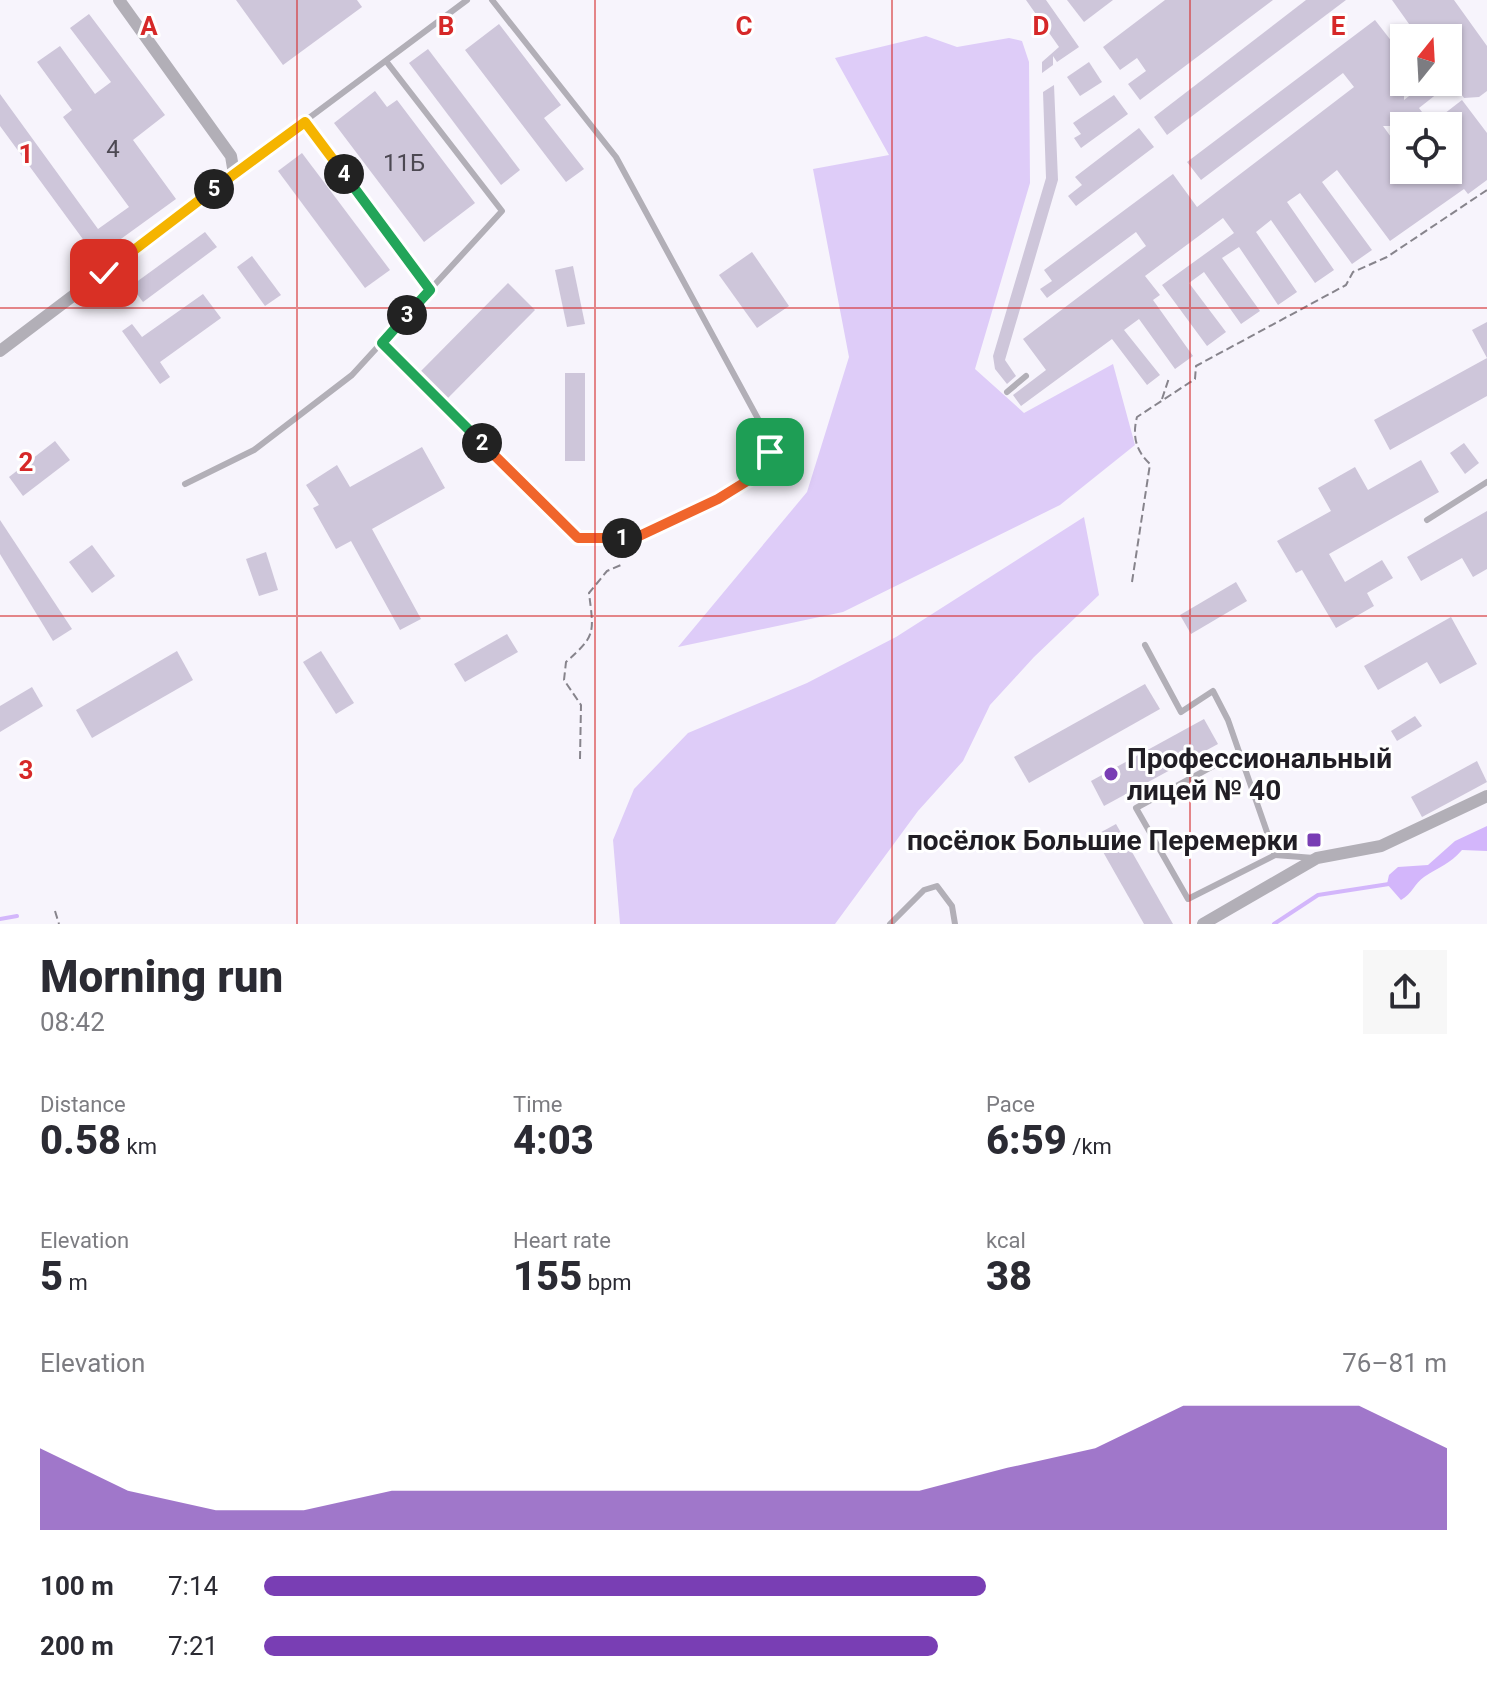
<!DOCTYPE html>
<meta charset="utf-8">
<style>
:root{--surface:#fff;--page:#f7f7f7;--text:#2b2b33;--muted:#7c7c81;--accent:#793eb4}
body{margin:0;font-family:Roboto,sans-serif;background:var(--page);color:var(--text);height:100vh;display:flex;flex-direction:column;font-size:30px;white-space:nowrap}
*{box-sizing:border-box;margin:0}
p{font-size:26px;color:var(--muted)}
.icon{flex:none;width:44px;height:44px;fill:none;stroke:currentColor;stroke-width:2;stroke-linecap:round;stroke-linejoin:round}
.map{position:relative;height:924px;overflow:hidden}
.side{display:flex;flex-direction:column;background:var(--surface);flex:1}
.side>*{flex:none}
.needle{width:52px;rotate:18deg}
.controls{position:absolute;left:1390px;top:24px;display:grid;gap:16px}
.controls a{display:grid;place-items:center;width:72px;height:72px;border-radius:0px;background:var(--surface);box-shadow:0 2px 6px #0004;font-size:40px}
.pin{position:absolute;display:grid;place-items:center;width:68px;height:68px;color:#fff;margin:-34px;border-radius:16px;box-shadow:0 4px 12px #0006}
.km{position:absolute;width:40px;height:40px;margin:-20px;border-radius:50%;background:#222;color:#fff;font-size:22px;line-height:40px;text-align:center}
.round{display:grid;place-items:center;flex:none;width:84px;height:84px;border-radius:0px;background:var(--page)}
.headline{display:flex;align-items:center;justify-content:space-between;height:136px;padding:0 40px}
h1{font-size:44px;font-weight:800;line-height:60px}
.figures{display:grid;grid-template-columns:repeat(3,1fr);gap:12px;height:136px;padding:8px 40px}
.figures div{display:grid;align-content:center}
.figures b{font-size:40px;font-weight:800}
.figures small{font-size:22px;font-weight:400}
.figures p{font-size:22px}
.chart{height:224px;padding:16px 40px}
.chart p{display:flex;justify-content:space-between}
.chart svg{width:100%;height:144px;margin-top:8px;fill:var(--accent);opacity:.7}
ul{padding:0 40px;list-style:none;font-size:26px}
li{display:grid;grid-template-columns:128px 96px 1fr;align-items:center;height:60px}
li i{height:20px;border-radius:10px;background:var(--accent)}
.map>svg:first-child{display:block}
</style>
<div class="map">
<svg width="1487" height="924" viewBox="0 0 1487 924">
<rect width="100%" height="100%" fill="#f7f4fc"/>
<g fill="#deccf8">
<polygon points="926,36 957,47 1009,38 1022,41 1029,62 1030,183 975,369 1024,413 1113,364 1135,445 1060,505 843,612 678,647 807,492 849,357 813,169 889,155 835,58"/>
<polygon points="1084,517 1099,595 1034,657 990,705 963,761 918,811 835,924 620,924 613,840 634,789 688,733 807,683 896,637"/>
</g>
<path fill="#d3b6fb" d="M1487,826V851L1462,850C1450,864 1439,867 1424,877C1415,883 1412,894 1401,900L1387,884L1389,875L1398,867L1428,865L1455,841Z"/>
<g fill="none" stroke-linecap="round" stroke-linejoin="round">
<g stroke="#d3b6fb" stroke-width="4">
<polyline points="0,919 17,916"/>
<polyline points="1274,924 1318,895 1389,884"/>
</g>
</g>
<g fill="#cec6da" fill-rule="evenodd">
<polygon points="236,0 357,0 362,7 283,65"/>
<polygon points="1026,0 1046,0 1079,47 1057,62 1053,56 1053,65 1042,73 1042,62 1059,47"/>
<polygon points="1067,0 1113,0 1084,22"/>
<polygon points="1165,0 1273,0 1140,100 1128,84 1146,71 1137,58 1120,70 1103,47"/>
<polygon points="1306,0 1346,0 1167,135 1154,117"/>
<path d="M1392,0H1454L1487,46V91L1479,97L1464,98L1452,82L1419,108L1431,124L1462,100L1487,133V180L1468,194L1464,189L1390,241L1337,170L1322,182L1372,250L1352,264L1300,193L1287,202L1334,270L1315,283L1271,220L1256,232L1297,292L1278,305L1239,247L1222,258L1260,311L1241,324L1204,272L1189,283L1226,332L1207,346L1162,285L1234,233L1223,218L1145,276L1160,295L1153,300L1193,356L1175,369L1139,319L1124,330L1160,375L1147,385L1112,339L1021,406L1013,395L1046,370L1023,339L1146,246L1136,232L1047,298L1040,289L1052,281L1044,270L1173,174L1197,207L1354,87L1343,73L1201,180L1187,162L1375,20L1400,52L1404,48V100L1427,82H1448V38H1419ZM1383,126H1448V170H1404V155Z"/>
<polygon points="89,14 165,115 133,140 176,199 96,257 0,126 0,94 98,229 129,207 63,117 72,110 37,62 60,46 95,94 111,82 70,28"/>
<polygon points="499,24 561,105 544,118 584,169 566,182 465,50"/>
<polygon points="428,49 520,170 501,185 409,63"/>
<polygon points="1089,62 1102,82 1080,96 1067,77"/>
<polygon points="1054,85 1058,180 1005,360 1016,376 1007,384 995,369 993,356 1046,178 1043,92"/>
<polygon points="375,91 387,107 397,100 475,203 424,242 334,123"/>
<polygon points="1114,95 1128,114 1081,148 1074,138 1081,134 1073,123"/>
<polygon points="1139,128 1154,147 1076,206 1068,196 1082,185 1075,177"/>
<polygon points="302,153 390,270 365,288 278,171"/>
<polygon points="205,232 217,247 143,302 131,286"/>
<polygon points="752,252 789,306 757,328 719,275"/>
<polygon points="252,256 281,295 265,306 237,267"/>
<polygon points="573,266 585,324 567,327 555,270"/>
<polygon points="508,283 535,310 447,399 420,372"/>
<polygon points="203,294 221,318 160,362 170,377 160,384 122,331 132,324 142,337"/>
<polygon points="1487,322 1487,396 1390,450 1374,420 1487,358 1472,330"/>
<rect x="565" y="373" width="20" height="88"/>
<polygon points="55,441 70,460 23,496 9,477"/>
<polygon points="1464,443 1479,463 1465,474 1450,453"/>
<polygon points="422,447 445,488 372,529 421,619 400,630 351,541 336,549 313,508 319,505 306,485 337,465 350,487"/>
<polygon points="1421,460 1439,492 1329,554 1345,582 1382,560 1393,578 1367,593 1374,606 1336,628 1302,570 1296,573 1277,541 1331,511 1318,488 1355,467 1368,490"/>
<polygon points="1487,511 1487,569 1473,577 1462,558 1421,581 1407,557"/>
<polygon points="0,520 72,629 53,641 0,554"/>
<polygon points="92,545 115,576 92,593 69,562"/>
<polygon points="266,552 278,590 259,596 246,559"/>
<polygon points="1236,582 1247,601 1191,634 1180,615"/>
<polygon points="1451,617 1477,664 1440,684 1427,662 1378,690 1364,666"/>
<polygon points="507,634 518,652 465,682 454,664"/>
<polygon points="177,651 193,680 92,738 76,710"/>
<polygon points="321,651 354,703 336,714 303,662"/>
<polygon points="1145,684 1160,709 1029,783 1014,757"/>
<polygon points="32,687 43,706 0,732 0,706"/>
<polygon points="1415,716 1422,726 1397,741 1391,731"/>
<polygon points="1204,719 1218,744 1104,806 1091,781"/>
<polygon points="1477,761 1487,782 1422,817 1411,797"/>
<polygon points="1116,824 1173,924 1144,924 1094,836"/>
</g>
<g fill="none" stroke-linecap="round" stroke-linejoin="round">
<g stroke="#87848c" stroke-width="2" stroke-dasharray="8 4" stroke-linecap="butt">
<polyline points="1162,399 1169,378"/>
<path d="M1132,582L1150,464C1136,451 1132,436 1137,417L1195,379L1196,366L1346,285L1353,272L1387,257L1487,190"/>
<path d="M580,759L581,705L564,680L566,662C596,635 594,634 589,593L607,571L621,565"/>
<polyline points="55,911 59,924"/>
</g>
<g stroke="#b2afb7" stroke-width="6">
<polyline points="305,122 430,290"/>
<polyline points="234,174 467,0"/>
<polyline points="382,343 578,538 635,538 718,499 760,473 770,452 763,428 616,157 492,0"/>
<polyline points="1007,392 1026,376"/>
<polyline points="185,484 254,450 352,375 502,211 386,61"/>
<polyline points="1427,520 1487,482"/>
<polyline points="618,538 625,555"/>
<polyline points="1145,645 1181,712 1213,691 1228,720 1275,855 1314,858"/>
<polyline points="1239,752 1136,808 1188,899 1275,855"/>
<polyline points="890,924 924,890 937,886 952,906 955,924"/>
</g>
<g stroke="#b2afb7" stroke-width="12">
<polyline points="0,351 234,174 231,156 119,0"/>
<polyline points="1203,924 1317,858 1381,846 1487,796"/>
</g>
</g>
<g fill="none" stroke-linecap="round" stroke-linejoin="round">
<defs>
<polyline id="split-1" points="622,538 635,538 718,499 760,473 770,452"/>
<polyline id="split-2" points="482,443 578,538 622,538"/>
<polyline id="split-3" points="407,315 382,343 482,443"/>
<polyline id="split-4" points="344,174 430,290 407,315"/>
<polyline id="split-5" points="214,189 305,122 344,174"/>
<polyline id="split-6" points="104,273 214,189"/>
</defs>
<use href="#split-1" stroke="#fff" stroke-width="16"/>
<use href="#split-2" stroke="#fff" stroke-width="16"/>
<use href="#split-3" stroke="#fff" stroke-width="16"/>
<use href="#split-4" stroke="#fff" stroke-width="16"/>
<use href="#split-5" stroke="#fff" stroke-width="16"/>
<use href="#split-6" stroke="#fff" stroke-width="16"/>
<use href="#split-1" stroke="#f0652b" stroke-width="10"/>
<use href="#split-2" stroke="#f0652b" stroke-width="10"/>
<use href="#split-3" stroke="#22a559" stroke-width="10"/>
<use href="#split-4" stroke="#22a559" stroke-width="10"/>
<use href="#split-5" stroke="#f5b400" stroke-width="10"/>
<use href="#split-6" stroke="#f5b400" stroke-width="10"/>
</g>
<path fill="none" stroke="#d62828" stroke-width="2" stroke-opacity="0.55" d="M297,0V924M595,0V924M892,0V924M1190,0V924M0,308H1487M0,616H1487"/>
<g fill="#793eb4" stroke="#fff" stroke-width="3">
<circle cx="1111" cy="774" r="8"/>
<rect x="1306" y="832" width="16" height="16" rx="4"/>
</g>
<g text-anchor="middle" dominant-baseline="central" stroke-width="6" stroke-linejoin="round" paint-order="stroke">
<g font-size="24" fill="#4c4852">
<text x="113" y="149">4</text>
<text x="404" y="163">11Б</text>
</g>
<g font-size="28" font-weight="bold" fill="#211e25" stroke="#fff" text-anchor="start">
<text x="1127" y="758">Профессиональный<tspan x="1127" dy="32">лицей № 40</tspan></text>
<text x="1298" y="840" text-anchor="end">посёлок Большие Перемерки</text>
</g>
</g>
<g font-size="26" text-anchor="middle" font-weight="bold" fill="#d62828" stroke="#fff" stroke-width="6" stroke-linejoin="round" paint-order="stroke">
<text x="149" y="35">A</text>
<text x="446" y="35">B</text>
<text x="744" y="35">C</text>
<text x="1041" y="35">D</text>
<text x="1338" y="35">E</text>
<text x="26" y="163">1</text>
<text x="26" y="471">2</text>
<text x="26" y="779">3</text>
</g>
</svg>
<div class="controls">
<a><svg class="needle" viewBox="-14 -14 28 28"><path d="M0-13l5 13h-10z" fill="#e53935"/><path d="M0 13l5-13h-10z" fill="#7c7c81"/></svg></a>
<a><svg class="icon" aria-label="locate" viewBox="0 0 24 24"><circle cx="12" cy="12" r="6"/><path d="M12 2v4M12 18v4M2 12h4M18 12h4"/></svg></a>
</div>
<div class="pin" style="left:770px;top:452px;background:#1e9e55"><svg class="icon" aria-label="arrive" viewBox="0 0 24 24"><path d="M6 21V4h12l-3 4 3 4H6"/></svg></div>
<div class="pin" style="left:104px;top:273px;background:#d93025"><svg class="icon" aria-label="check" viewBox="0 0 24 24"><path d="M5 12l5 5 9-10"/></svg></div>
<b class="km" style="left:622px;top:538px">1</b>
<b class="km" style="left:482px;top:443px">2</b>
<b class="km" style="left:407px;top:315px">3</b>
<b class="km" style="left:344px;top:174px">4</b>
<b class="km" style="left:214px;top:189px">5</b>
</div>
<section class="side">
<div class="headline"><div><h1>Morning run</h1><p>08:42</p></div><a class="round"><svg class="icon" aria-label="share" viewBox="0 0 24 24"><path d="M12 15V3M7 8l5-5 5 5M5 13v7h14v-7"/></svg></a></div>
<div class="figures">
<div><p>Distance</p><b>0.58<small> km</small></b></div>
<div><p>Time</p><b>4:03</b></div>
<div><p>Pace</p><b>6:59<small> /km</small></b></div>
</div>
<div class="figures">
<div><p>Elevation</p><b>5<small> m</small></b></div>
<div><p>Heart rate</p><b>155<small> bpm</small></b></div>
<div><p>kcal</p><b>38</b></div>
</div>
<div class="chart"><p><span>Elevation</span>76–81 m</p>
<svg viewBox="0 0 160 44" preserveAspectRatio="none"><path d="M0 44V19L10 32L20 38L30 38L40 32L50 32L60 32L70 32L80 32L90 32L100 32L110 25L120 19L130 6L140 6L150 6L160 19V44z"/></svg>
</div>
<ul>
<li><b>100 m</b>7:14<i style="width:61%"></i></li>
<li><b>200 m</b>7:21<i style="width:57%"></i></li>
</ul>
</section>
